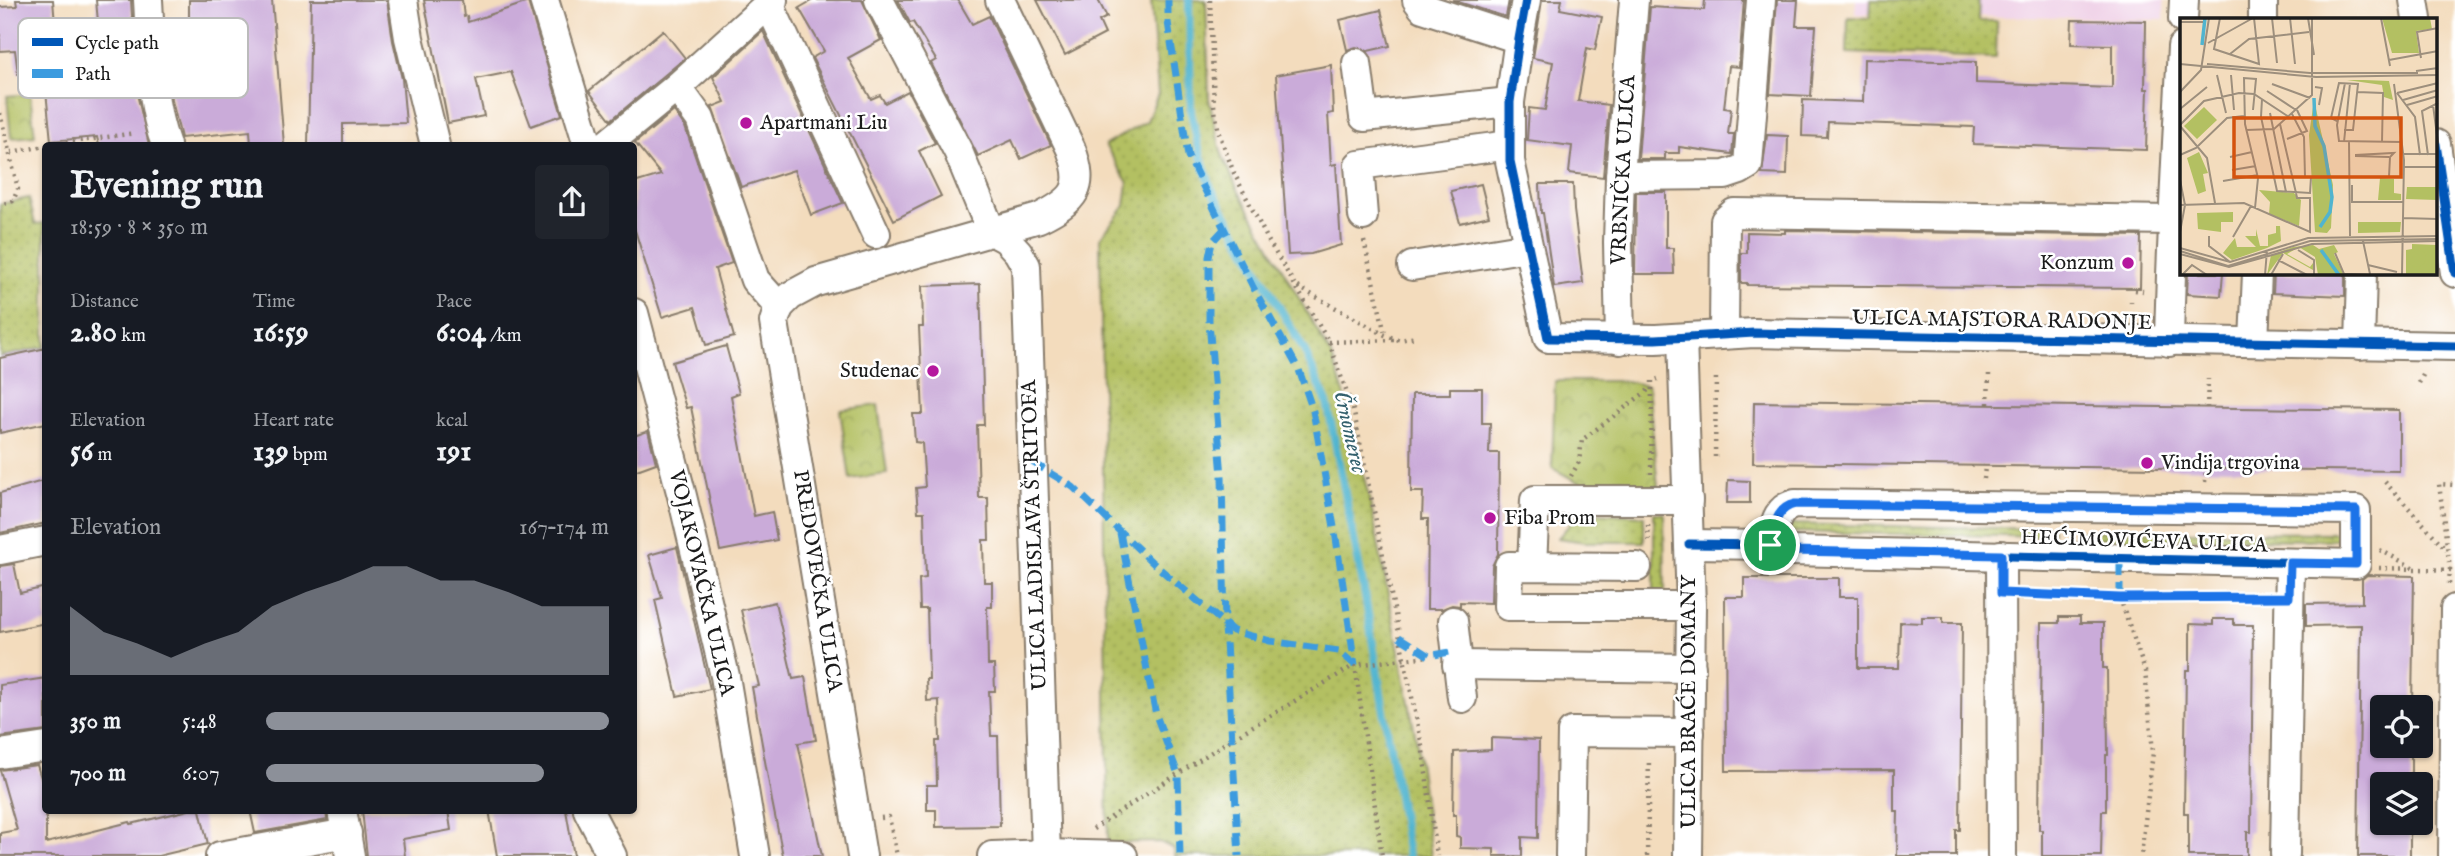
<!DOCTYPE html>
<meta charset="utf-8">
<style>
:root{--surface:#171b24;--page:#20242c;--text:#f1f3f6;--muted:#9ea1a6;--accent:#8c9099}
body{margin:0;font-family:"IM FELL English",serif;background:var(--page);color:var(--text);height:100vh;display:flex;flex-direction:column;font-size:26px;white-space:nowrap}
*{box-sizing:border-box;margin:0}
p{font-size:23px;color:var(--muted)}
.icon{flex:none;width:38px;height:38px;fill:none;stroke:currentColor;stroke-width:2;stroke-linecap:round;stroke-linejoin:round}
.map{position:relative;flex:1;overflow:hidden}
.sheet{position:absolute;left:42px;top:142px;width:595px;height:672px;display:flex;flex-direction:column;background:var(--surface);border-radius:7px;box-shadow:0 2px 5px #0004}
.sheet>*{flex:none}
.tools{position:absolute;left:2370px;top:695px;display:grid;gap:14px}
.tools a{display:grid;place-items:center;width:63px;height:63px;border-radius:7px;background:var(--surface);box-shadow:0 2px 5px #0004;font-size:35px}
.pin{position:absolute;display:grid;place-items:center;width:60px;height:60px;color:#fff;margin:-30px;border:4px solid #fff;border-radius:50%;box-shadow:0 2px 7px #0007}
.round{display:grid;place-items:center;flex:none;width:74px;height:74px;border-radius:7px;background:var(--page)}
.headline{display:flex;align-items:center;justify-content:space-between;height:119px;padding:0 28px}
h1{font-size:38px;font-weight:800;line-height:52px}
.stats{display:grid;grid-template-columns:repeat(3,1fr);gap:10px;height:119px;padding:7px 28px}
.stats div{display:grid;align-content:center}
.stats b{font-size:30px;font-weight:800}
.stats small{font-size:19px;font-weight:400}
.stats p{font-size:19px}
.chart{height:196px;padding:14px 28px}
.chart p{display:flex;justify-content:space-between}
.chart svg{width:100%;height:126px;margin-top:7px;fill:var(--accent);opacity:.7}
ul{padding:0 28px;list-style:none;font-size:23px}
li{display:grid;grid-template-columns:112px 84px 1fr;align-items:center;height:52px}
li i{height:18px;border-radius:9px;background:var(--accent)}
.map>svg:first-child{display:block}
</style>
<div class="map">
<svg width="2455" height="856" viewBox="0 0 2455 856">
<defs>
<pattern id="grass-dots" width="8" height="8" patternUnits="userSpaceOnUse" patternTransform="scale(1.75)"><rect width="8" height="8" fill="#b3c062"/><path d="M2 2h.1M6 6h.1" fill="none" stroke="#99a454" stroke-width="1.8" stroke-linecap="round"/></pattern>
<pattern id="park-crowns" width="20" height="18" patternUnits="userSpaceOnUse" patternTransform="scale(1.75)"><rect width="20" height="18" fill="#b3c062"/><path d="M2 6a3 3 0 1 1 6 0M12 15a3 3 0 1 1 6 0" fill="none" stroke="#99a454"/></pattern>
</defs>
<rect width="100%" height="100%" fill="#fff"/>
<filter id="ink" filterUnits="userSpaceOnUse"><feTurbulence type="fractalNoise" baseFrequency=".0143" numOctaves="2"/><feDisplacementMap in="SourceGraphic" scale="14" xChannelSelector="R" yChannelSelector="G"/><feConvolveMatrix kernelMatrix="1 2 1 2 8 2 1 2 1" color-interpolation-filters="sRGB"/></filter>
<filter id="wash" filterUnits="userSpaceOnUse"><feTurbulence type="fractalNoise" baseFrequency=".00686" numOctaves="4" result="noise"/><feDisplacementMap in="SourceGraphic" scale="28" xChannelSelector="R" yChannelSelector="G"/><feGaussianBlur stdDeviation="1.57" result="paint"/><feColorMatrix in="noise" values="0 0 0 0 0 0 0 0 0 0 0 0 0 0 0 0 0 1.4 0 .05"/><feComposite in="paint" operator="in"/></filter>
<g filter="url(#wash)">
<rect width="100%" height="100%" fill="#f3dcbd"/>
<polygon fill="#efd0e7" points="1856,0 2164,0 2164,20 1855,14"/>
<g fill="url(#grass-dots)" stroke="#686e3f" stroke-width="2">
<polygon points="1151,0 1206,0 1209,99 1221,152 1237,188 1332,357 1345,396 1372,511 1417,744 1431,856 1174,856 1174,849 1160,842 1108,843 1100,238 1125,206 1128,183 1105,145 1147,121 1158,94"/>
<polygon points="1871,0 1979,0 1978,21 1997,21 1996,58 1847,53 1848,17 1870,18"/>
<polygon points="29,198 35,224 45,223 45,347 0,357 0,204"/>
<polygon points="1580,512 1644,516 1644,542 1585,542 1558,538"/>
<polygon points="1654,513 1664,513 1665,594 1654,595"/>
<polygon points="1786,524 2053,529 2053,537 1786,532"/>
<polygon points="2075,531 2342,533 2342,540 2075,538"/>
</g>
<g fill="url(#park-crowns)" stroke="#686e3f" stroke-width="2">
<polygon points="30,94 35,136 11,138 7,96"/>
<polygon points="1555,381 1626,381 1648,386 1658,487 1587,487 1552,468"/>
<polygon points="878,405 887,474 850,479 840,410"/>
</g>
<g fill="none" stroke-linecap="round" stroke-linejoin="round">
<polyline stroke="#50b4cf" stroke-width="8" points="1189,0 1191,112 1200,153 1211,188 1304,350 1327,402 1364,590 1408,856"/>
</g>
<g id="blocks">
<g fill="#caabd9">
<polygon points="16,0 53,0 57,48 100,44 96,0 131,0 137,94 149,145 99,145 97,137 51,141 44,71 18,74 15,50 0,51 0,7 17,6"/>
<polygon points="189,0 272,0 284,145 251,145 250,131 181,138 170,92 189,91"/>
<polygon points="311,0 387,0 393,41 402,79 406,123 343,124 343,145 308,145"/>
<polygon points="424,0 462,0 464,17 467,16 468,22 528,2 562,115 531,126 511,72 476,79 484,116 448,123"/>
<polygon points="813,0 862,0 881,40 848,58 871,99 880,95 885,103 908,91 935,143 919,151 941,196 894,220 812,58 824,51 799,8"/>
<polygon points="898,0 958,0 972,24 989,16 1051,145 1021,159 1012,140 978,156 931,63 936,60 913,22 910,23"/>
<polygon points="1037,0 1098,0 1107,17 1099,21 1105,34 1065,55"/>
<polygon points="1452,0 1509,0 1506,17"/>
<polygon points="1542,0 1562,0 1560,9 1602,17 1595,50 1587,48 1578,101 1609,105 1603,177 1569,173 1572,146 1527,140 1529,108 1545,110 1553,62 1533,58"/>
<polygon points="1705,0 1744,0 1739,67 1729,66 1724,108 1731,109 1728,134 1734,134 1732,154 1679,147 1679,153 1665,153 1665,159 1638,159 1650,7 1704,10"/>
<polygon points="1777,0 1798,0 1796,26 1816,26 1811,96 1770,94"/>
<polygon points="1381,10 1390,46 1368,51 1356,47 1347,50 1340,20"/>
<polygon points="2072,20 2146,21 2145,89 2148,89 2146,150 1973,144 1974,127 1828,122 1827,137 1802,136 1803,100 1863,102 1864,59 1976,62 1976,83 2112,88 2112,45 2071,44"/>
<polygon points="663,30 685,58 611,120 589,91"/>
<polygon points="763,31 843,203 811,215 794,170 741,187 712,107 725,102 713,77"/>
<polygon points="1331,65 1333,113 1328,114 1331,165 1336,164 1341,245 1311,254 1288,255 1276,75"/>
<polygon points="674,111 685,127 732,263 715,269 734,337 706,345 695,307 662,317 634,227 634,183 661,175 635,143"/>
<polygon points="1767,135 1788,136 1787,175 1762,174"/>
<polygon points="1481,184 1489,216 1460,223 1451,191"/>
<polygon points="1540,184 1573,184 1574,210 1583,283 1554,287 1543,213 1541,213"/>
<polygon points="1636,192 1666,192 1666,248 1673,248 1674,274 1635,274"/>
<polygon points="1785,230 2141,236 2140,288 1747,285 1747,283 1741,283 1741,253 1747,253 1747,232 1785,233"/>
<polygon points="2188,273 2223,273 2221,296 2187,294"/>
<polygon points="2274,273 2345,273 2345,296 2273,293"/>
<polygon points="980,284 984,425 977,425 979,498 988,498 989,540 983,540 984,582 992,582 992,607 987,607 988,665 994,665 995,691 989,691 991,736 998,736 1000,826 936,827 936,810 927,810 927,785 937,785 936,741 940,741 939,700 927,701 926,679 929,679 927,609 920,609 919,579 926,578 924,512 918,512 916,488 925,487 922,443 915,442 913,414 923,414 919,327 923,327 922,286"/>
<polygon points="726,346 739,393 731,396 754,516 772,512 777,540 720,551 691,407 686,408 672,362"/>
<polygon points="46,348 46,423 0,433 0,358"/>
<polygon points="1450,388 1482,388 1482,423 1490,423 1489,453 1499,453 1498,554 1492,566 1491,603 1460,602 1460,606 1452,605 1442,609 1427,609 1428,519 1422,519 1423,492 1411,492 1412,394 1450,394"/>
<polygon points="1754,402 2399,410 2399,471 1753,463"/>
<polygon points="648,431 656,463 634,471 634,436"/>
<polygon points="46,480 46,523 0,533 0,493"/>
<polygon points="1728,480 1750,481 1750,503 1727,503"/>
<polygon points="677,547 710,689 677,696 655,600 662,598 649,555"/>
<polygon points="14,564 20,593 46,587 46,623 0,632 0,566"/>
<polygon points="2367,575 2414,576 2412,707 2382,707 2382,746 2411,746 2411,784 2382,784 2382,822 2410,822 2410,856 2358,856 2361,625 2306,626 2306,604 2362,603 2362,579"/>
<polygon points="1744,578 1839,578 1839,597 1858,597 1858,668 1899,668 1900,622 1922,623 1922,617 1943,617 1943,623 1962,623 1960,830 1956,830 1956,856 1897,856 1898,811 1894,811 1894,770 1726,771 1725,597 1744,597"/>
<polygon points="775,602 793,679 805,677 816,740 798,743 822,856 783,856 772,801 752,687 759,686 741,610"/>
<polygon points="2059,617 2080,617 2080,623 2103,623 2103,668 2107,668 2108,755 2106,755 2106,811 2102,811 2101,856 2042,856 2042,830 2039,830 2041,623 2059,623"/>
<polygon points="2213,619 2234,619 2234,625 2253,625 2251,832 2247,832 2247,856 2188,856 2188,813 2184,813 2186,670 2190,670 2190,624 2213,625"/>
<polygon points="46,678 46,731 0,737 0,685"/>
<polygon points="1491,738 1539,740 1538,838 1522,837 1522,856 1494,856 1494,849 1460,848 1460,837 1456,836 1456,815 1453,815 1454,752 1491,750"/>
<polygon points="37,765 46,794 46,843 130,822 131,824 189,810 200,810 208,844 158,856 0,856 0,833 17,830 0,770"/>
<polygon points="250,810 326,810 327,820 255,833"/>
<polygon points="362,810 448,810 451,830 403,839 405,856 367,856"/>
<polygon points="489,810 566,810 574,856 497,856"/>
</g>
</g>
</g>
<g filter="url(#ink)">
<use href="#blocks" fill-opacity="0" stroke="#887c6c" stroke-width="2"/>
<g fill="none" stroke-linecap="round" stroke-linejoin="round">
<defs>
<g id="minor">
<path d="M148,0C151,48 149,100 166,145"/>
<polyline points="403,0 409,38 435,145"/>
<polyline points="544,0 588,145"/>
<polyline points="879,0 958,151 991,231 1006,239 1018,252 1026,266 1046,854 992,856"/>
<polyline points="1417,0 1423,8 1519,39"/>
<polyline points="1526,0 1519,39 1510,102 1510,161 1548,338 1656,339 1754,333 2455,346"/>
<polyline points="2414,0 2417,19"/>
<polyline points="769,4 876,234"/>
<polyline points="2183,19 2184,0"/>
<polyline points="2263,19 2263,0"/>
<polyline points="1357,63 1364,117 1510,102"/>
<polyline points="677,87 700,119 755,280 779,307 774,322 862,856"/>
<polyline points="2436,144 2455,273"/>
<polyline points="606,145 677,87 773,0"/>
<polyline points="1620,176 1725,175 1740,170 1748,165 1761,0"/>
<polyline points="1363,216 1359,165 1510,145"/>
<polyline points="1412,266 1528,247"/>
<path d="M779,307L790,296L816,282L1039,218C1075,200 1086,189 1071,149L1000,0"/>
<polyline points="634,313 682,496 725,676 755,856"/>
<polyline points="1724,333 1725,221 1734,213 2171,220"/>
<polyline points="1682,338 1691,606 1688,856"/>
<polyline points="1620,340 1618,242 1620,176 1634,0"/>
<path d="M2169,342C2171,243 2177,145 2182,47"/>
<polyline points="2254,342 2257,273"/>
<polyline points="2360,345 2362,273"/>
<path d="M1689,544L1770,545L1790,551L2356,564V510L1795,504C1775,508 1775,527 1770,545"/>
<polyline points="0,550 46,541"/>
<polyline points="2001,555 2002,856"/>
<polyline points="1532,566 1535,500 1688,500"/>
<polyline points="1637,567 1509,566 1508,606 1691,606"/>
<polyline points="1453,621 1462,698"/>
<polyline points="1457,665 1691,668"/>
<polyline points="0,754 46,747"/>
<polyline points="342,810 350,856"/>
<polyline points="588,810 612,856"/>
<polyline points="1046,854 1123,856"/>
<polyline points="2285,854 2290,563"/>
<polyline points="220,856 347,833"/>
<polyline points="1570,856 1572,732 1690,733"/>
<polyline points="2453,856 2455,609"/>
</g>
</defs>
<use href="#minor" stroke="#887c6c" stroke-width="32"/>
<g stroke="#887c6c" stroke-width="4.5" stroke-dasharray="2 5" stroke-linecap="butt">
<polyline points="1210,0 1214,105 1219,133 1234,173 1268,240 1329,342 1354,413 1423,751 1437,856"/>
<polyline points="0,113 18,189 13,201 0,205"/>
<polyline points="52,145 135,133"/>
<polyline points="11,152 46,146"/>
<polyline points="1364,241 1385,334"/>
<polyline points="1298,287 1385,335 1399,340 1417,337"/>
<polyline points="2135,290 2143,291"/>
<polyline points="2131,301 2131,307"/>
<polyline points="1329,342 1395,340"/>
<polyline points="2419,383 2425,371"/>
<polyline points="1988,404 1989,374"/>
<polyline points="2207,408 2208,379"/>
<polyline points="1715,457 1716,374"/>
<polyline points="1651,474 1652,381 1658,379"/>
<polyline points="1571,476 1579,462 1582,440 1651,388"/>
<polyline points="1984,479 1985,465"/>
<polyline points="2205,482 2206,469"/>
<polyline points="2385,482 2447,550"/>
<polyline points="1648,525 1649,544"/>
<polyline points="2380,550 2416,569"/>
<polyline points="2379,568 2455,570"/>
<polyline points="2449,584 2450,569 2439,484 2455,485"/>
<polyline points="2027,594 2120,598 2263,597"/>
<polyline points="2120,598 2145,671 2153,752 2141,856"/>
<polyline points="1355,665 1382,856"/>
<polyline points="881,818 889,817 897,856"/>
<polyline points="1093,829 1233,738 1355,665 1429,656"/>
<polyline points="1647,856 1649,759"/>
</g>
<use href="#minor" stroke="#fff" stroke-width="28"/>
<g stroke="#3c9bdf" stroke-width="7" stroke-dasharray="14 7" stroke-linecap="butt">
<polyline points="1168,0 1168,22 1188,156 1253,287 1299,370 1313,411 1336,538 1355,665"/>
<polyline points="1224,229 1212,242 1209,257 1209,322 1222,476 1225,626 1239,856"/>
<polyline points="1032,462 1073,487 1153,563 1233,631 1270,641 1339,651 1355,665"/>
<polyline points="1120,533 1156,715 1178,774 1180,856"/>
<polyline points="2120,598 2120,558"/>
<polyline points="1399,637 1429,656 1455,651"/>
</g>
<defs>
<g id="cycleway">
<polyline points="1526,0 1519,39 1510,102 1510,161 1548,338 1656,339 1754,333 2455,346"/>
<polyline points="2436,144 2455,273"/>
<path d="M1689,544L1770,545L1790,551L2356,564V510L1795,504C1775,508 1775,527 1770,545"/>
</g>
</defs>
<use href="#cycleway" stroke="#fff" stroke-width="13"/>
<use href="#cycleway" stroke="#0057b8" stroke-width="9"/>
</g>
</g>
<g fill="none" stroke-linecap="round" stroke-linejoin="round" filter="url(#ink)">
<defs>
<path id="route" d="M1795,504L2356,510V564L2290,563L2289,597L2120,598L2001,593V555L1790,551L1770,545C1775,527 1775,508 1795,504Z"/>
</defs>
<use href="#route" stroke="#fff" stroke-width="14"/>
<use href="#route" stroke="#1a73e8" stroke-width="9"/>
</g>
<g fill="#b5179e" stroke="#fff" stroke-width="2.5">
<circle cx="746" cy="123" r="7"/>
<circle cx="2128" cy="263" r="7"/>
<circle cx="933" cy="371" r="7"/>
<circle cx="2147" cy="463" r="7"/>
<circle cx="1490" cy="518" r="7"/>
</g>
<g text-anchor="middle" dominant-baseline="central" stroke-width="5" stroke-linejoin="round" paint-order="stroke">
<g font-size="21" fill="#1c1c1c" stroke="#fff" text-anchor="start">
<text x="760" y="123">Apartmani Liu</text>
<text x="2114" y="263" text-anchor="end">Konzum</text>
<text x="919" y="371" text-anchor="end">Studenac</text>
<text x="2161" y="463">Vindija trgovina</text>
<text x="1504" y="518">Fiba Prom</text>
</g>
<g font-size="21" fill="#1c1c1c" stroke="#fff">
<text transform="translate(1624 170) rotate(-87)">VRBNIČKA ULICA</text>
<text transform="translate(2002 321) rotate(1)">ULICA MAJSTORA RADONJE</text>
<text transform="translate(1035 535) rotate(-92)">ULICA LADISLAVA ŠTRITOFA</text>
<text transform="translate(2144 542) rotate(2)">HEĆIMOVIĆEVA ULICA</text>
<text transform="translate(817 581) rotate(81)">PREDOVEČKA ULICA</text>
<text transform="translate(701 583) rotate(77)">VOJAKOVAČKA ULICA</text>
<text transform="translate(1689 702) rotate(-90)">ULICA BRAĆE DOMANY</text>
</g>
<g font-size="23" font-style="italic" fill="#33606d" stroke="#fff">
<text transform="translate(1350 432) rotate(77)">Črnomerec</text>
</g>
</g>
<g transform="translate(2180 18)">
<rect width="257" height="257" fill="#f3dcbd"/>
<path d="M167,62H184L209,63L213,82L204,79L202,67ZM134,82L153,167L151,210L147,215L135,214L129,117ZM19,134L28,155L23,156L26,173L18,176L7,140ZM178,204H221L220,214L178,215ZM96,208H100L101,223L87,230L52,242L43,235L55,220L57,229H76L65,218H76V211L80,228H88V217L96,215ZM232,226L257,227V257H226V232L232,231ZM133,227L139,231L154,227L158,234L154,236L164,257H138L135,239L119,229L107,236L130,249L133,245V252L103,235L87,257L91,237L113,229Z" fill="#b3c062"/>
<path d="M200,160L214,161V175L221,176V182H198ZM227,169H257V182L226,181ZM79,172L114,175L121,182L119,208L89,196L90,184ZM53,194V204H41V214L18,211L17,195Z" fill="#b3c062"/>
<path d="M202,0H250L252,11L236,13L239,35H212ZM24,89L37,102L17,121L4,108ZM228 240a9 9 0 1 1 18 0a9 9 0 1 1-18 0Z" fill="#b3c062"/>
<path fill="none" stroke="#50b4cf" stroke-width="3.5" d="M22,27L25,0M134,80L135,108L144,128L152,179L150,194L140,209M141,232L159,257"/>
<path fill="none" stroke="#9d8f7d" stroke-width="2" d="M40,0L34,31L79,46L74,0M92,0L97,45M110,0L115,46M128,0L134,37M201,0L210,48M0,4H23M28,25L73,0M50,36L69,21L129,14M241,40L237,14L258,10M209,42L258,33M0,46L136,59L258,57M27,46L130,55H238M236,53L258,50M37,57L46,95M51,57L54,92M165,65L157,107L159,123L222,124M92,66L130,80M214,66L224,142L222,257M135,69L142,70L139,87M87,73L116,92M0,74L21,52L29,0M177,74L203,75L202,124M217,75L235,99L240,137M217,75L258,65M82,81L81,99L97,173L130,175L131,159H125M223,82L258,72M227,87L258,78M253,87L258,125M0,91L27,69M73,92L76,61L64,60L65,106L78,160L75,190M90,95L106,174M112,96L124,119L125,159H113M157,103L151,100L159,65L178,66L173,112H164M100,106L116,175M0,107L24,83L59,75L74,76L109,99M0,108L27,140L35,185M66,112L94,111L132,77V0M107,121L127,113L117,92M169,123L170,218M164,124L170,65M223,136H258M0,137L16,130L47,100L64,98M175,137L214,135L210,139L209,159M248,137L242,93L258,85M175,138L209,139M50,139L72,134M224,149H258M52,152L76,148M0,162L5,187L0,214M43,163L78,157M172,167V184H223M0,187L64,185L130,214V180H117L116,175M223,200L258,201M29,218V228L50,244M53,219L71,188M183,223L190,256M0,230L50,244L128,220L258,218M118,232L134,242V257M0,233L48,248L130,223L258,221M155,235L164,256L190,257M0,236L49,249L132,226L258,223M98,242L127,257M188,247L217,254M2,257L12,247L27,257M85,257L87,232M91,257L103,236"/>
<path fill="#d4530e" fill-opacity="0.15" stroke="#d4530e" stroke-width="3.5" d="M54,100H221V159H54Z"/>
<rect width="257" height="257" fill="none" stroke="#1c1c1c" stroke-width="3.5"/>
</g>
<rect x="18" y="18" width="230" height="80" rx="10" fill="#fff" stroke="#bbb" stroke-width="2"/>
<rect x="32" y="38" width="31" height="8" fill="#0057b8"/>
<rect x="32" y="69" width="31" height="9" fill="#3c9bdf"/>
<g font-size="19" fill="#1c1c1c">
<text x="75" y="49">Cycle path</text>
<text x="75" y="80">Path</text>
</g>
</svg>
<div class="tools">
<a><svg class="icon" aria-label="locate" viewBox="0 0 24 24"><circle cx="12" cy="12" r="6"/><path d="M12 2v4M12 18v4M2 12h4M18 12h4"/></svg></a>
<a><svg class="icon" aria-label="layers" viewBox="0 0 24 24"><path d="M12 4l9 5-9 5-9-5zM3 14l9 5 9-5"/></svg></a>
</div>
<div class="pin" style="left:1770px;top:545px;background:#1e9e55"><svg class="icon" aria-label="arrive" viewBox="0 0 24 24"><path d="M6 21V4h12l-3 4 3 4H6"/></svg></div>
<section class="sheet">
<div class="headline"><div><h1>Evening run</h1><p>18:59 · 8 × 350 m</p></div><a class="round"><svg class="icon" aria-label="share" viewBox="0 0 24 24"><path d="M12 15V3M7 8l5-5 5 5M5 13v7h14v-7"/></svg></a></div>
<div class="stats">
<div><p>Distance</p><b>2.80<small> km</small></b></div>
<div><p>Time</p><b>16:59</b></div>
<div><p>Pace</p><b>6:04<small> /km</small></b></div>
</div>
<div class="stats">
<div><p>Elevation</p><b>56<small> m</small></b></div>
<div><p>Heart rate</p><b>139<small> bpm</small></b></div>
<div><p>kcal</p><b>191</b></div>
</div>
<div class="chart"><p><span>Elevation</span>167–174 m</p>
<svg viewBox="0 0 160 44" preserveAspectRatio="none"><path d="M0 44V20L10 29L20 33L30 38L40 33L50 29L60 20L70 15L80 11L90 6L100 6L110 11L120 11L130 15L140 20L150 20L160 20V44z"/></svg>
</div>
<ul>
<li><b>350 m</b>5:48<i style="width:100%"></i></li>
<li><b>700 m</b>6:07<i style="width:81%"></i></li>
</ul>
</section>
</div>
